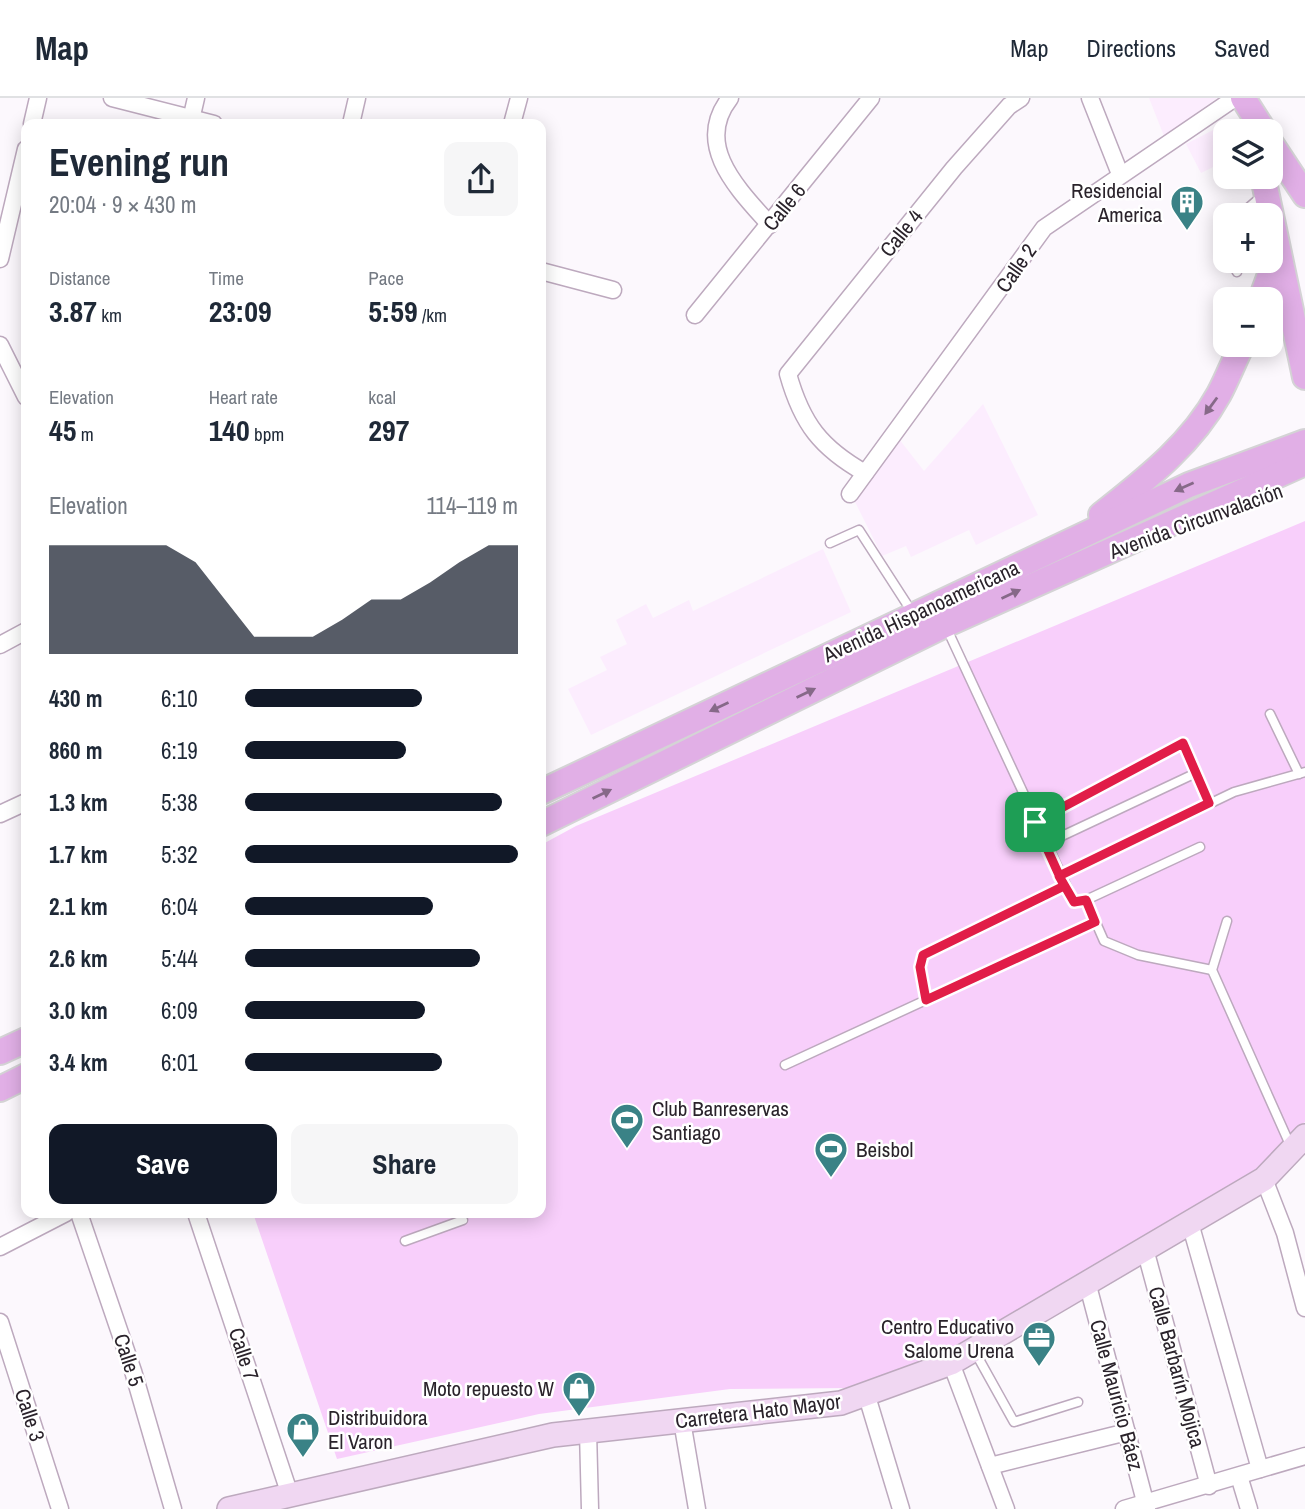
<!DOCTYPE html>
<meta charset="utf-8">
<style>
:root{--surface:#fff;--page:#f6f6f7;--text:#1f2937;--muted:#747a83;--line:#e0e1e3;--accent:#111827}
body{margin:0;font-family:"Archivo Narrow",sans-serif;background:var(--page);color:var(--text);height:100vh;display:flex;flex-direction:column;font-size:26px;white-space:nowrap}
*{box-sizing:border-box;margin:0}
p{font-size:23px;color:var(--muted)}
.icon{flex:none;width:38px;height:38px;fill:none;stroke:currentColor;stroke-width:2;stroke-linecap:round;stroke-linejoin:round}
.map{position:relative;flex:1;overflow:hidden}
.details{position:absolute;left:21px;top:21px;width:525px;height:1099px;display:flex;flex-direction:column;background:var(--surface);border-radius:14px;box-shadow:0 4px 18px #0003}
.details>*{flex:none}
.controls{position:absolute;left:1213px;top:21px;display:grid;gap:14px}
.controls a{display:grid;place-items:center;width:70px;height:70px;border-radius:14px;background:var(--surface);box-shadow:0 4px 18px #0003;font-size:35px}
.pin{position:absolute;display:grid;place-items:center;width:60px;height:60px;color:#fff;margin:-30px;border-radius:14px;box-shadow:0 4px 10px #0006}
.round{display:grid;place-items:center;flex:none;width:74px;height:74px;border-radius:14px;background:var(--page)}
.headline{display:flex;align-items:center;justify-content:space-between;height:119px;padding:0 28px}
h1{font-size:38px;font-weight:700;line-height:52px}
.figures{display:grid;grid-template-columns:repeat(3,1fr);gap:10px;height:119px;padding:7px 28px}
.figures div{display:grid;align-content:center}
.figures b{font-size:30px;font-weight:700}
.figures small{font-size:19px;font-weight:400}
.figures p{font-size:19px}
.chart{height:196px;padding:14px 28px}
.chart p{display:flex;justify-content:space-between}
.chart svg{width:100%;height:126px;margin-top:7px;fill:var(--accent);opacity:.7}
.action{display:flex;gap:14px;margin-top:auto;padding:14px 28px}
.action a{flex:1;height:80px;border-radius:14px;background:var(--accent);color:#fff;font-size:28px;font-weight:700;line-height:80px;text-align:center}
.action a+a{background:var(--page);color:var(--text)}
ul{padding:0 28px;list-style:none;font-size:23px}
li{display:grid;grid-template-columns:112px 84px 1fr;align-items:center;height:52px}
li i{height:18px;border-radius:9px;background:var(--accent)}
header{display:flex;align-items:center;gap:42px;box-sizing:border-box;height:98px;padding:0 35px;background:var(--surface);border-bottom:2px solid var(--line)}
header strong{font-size:33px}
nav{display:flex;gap:38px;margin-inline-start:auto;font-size:24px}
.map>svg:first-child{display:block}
</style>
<header>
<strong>Map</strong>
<nav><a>Map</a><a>Directions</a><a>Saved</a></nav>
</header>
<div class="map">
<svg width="1305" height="1411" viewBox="0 0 1305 1411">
<rect width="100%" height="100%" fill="#fcf8fd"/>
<g fill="#fcedfe">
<polygon points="1149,0 1217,0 1164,38"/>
<polygon points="1221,28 1225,36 1225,63 1201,75 1186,46"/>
<polygon points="983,306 1038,417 976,447 969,432 911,459 906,448 882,458 853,400 899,341 924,373"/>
<polygon points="823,451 851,514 591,637 568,591 607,572 600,559 627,546 616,522 646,506 653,520 689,502 693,513"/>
</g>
<polygon fill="#f8cffb" points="1305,423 1305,1024 1256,1079 944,1259 852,1290 730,1291 539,1316 337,1361 253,1115 541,1115 541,747 576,728"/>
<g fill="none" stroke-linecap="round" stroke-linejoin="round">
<defs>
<g id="lane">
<polyline points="1240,117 1262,98"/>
<polyline points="1225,130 1220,140 1225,150"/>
<polyline points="1231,163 1237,174"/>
<polyline points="830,445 859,432 912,514"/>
<polyline points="947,531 1074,804 1086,802 1200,749"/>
<polyline points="1270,616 1299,676"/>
<polyline points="1035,724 1183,645 1209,705"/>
<polyline points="1045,746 1196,675"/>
<polyline points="1059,778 1234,694 1305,674"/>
<polyline points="1086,802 1104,843 1138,857 1212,872"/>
<polyline points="1227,823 1212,872 1291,1049"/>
<polyline points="926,902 920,869 923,857 1064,787"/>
<polyline points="785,967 1095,824"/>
<polyline points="405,1143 463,1122"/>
<polyline points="975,1254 1014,1324 1078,1304"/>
</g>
<g id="street">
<polyline points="112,0 214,26"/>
<path d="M730,0C693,47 738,91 770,127"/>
<polyline points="1090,0 1120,76"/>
<polyline points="32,26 38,0"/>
<polyline points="190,26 196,0"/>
<polyline points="351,26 357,0"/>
<polyline points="512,26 519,0"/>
<polyline points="0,161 26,51"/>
<polyline points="541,173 613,192"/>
<polyline points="695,217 871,0"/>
<polyline points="0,247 26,299"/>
<path d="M865,375C821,350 802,326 788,276L954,70L1009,8L1021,0"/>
<polyline points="850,396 1044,130 1235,0"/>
<polyline points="0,547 26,533"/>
<polyline points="0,716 26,704"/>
<polyline points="1264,1081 1285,1135 1305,1210"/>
<polyline points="79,1115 133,1273 173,1411"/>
<polyline points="196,1115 290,1397"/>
<polyline points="1190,1125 1260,1371"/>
<polyline points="0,1149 66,1115"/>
<polyline points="1145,1151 1209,1388"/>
<polyline points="1087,1184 1147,1411"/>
<polyline points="0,1224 60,1411"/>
<polyline points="951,1265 1006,1411"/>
<polyline points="866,1295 901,1411"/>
<polyline points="682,1323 697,1411"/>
<polyline points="588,1333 590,1411"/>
<polyline points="990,1368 1127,1334"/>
<polyline points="1239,1378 1249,1411"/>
<polyline points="1124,1411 1305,1358"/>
</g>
<polyline id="secondary" points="229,1411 553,1337 841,1305 951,1265 1264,1081 1305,1038"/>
<g id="primary">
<polyline points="1243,0 1264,33"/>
<polyline points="1270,44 1305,97"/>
<polyline points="1263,79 1305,279"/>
<polyline points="1261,201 1278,155"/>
<path d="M1101,417C1145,382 1191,347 1219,296C1227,281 1234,263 1242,247"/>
<polyline points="541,694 1189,387 1305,344"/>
<polyline points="541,726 945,527 1305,365"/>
<polyline points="0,954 26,942"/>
<polyline points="0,991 26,978"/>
</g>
</defs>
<use href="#lane" stroke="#bda9be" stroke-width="11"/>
<use href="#street" stroke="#bda9be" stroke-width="19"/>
<use href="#secondary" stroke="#bda9be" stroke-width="26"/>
<use href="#primary" stroke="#d4d3d5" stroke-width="28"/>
<use href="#lane" stroke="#fff" stroke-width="8"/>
<use href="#street" stroke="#fff" stroke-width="16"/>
<use href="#secondary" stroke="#f0d7f2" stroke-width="23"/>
<use href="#primary" stroke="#e1afe6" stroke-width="24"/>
</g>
<defs><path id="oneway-solid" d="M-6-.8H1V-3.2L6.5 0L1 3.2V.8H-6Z" transform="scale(1.75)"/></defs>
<g fill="#866988">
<use href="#oneway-solid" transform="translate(1211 308) rotate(126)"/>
<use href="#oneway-solid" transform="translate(1184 389) rotate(156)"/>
<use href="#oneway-solid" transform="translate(1011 496) rotate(-25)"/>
<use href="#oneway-solid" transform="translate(806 595) rotate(-26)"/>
<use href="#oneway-solid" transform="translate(719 609) rotate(155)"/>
<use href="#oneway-solid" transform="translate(602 696) rotate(-26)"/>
</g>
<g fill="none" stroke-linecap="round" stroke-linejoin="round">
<defs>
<polyline id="route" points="1035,724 1064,788 923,857 920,869 926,902 1095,824 1086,802 1074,804 1059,778 1209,705 1183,645 1035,724"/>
</defs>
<use href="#route" stroke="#fff" stroke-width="14"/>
<use href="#route" stroke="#e11d48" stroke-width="9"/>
</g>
<defs>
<symbol id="building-pin" viewBox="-11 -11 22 30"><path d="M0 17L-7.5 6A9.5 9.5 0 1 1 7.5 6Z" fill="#3a8286" stroke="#fff"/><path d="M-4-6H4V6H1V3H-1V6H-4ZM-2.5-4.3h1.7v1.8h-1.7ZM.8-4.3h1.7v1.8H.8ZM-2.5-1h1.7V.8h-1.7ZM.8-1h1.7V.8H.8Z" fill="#fff"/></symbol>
<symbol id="stadium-pin" viewBox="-11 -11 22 30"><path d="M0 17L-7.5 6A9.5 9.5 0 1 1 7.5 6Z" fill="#3a8286" stroke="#fff"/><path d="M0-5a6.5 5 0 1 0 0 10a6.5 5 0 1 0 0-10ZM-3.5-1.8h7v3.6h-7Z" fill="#fff"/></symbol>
<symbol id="office-pin" viewBox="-11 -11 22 30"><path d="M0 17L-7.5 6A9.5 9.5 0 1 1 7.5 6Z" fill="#3a8286" stroke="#fff"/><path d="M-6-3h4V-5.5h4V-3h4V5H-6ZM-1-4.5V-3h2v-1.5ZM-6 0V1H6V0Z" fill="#fff"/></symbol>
<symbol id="shop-pin" viewBox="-11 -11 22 30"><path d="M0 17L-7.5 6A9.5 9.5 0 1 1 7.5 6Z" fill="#3a8286" stroke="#fff"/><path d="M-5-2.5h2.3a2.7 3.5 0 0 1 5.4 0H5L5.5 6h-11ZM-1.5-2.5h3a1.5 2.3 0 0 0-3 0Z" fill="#fff"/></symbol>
</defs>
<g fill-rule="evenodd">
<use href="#building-pin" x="1168" y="85" width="38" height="52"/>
<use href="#stadium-pin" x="608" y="1003" width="38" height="52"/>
<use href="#stadium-pin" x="812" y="1032" width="38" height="52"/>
<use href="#office-pin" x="1020" y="1221" width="38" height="52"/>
<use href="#shop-pin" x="560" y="1271" width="38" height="52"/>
<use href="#shop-pin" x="284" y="1312" width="38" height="52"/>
</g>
<g text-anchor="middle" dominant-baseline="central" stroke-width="5" stroke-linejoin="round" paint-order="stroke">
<g font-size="21" fill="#2a232b" stroke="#fff" text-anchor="end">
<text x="1162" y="92">Residencial<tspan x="1162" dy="24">America</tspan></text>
<text x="652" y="1010" text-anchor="start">Club Banreservas<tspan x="652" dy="24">Santiago</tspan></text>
<text x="856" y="1051" text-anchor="start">Beisbol</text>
<text x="1014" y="1228">Centro Educativo<tspan x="1014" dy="24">Salome Urena</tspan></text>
<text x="554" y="1290">Moto repuesto W</text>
<text x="328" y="1319" text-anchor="start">Distribuidora<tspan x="328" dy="24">El Varon</tspan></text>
</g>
<g font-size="21" fill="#2a232b" stroke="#fff">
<text transform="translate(784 109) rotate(-51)">Calle 6</text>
<text transform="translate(901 135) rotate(-51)">Calle 4</text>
<text transform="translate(1016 170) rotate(-55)">Calle 2</text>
<text transform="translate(1196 423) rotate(-20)">Avenida Circunvalación</text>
<text transform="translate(921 513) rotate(-25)">Avenida Hispanoamericana</text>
<text transform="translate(244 1256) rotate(72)">Calle 7</text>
<text transform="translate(129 1262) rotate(72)">Calle 5</text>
<text transform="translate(1177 1269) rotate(75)">Calle Barbarín Mojica</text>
<text transform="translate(1117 1297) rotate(75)">Calle Mauricio Báez</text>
<text transform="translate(758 1313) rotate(-7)">Carretera Hato Mayor</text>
<text transform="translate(30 1317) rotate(72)">Calle 3</text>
</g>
</g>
</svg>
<div class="controls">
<a><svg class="icon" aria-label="layers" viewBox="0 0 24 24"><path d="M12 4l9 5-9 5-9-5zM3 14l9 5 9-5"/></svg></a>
<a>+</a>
<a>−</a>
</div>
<div class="pin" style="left:1035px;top:724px;background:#1e9e55"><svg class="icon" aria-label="arrive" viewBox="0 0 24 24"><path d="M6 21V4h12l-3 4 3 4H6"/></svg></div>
<section class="details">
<div class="headline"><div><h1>Evening run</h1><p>20:04 · 9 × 430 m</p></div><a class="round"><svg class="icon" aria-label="share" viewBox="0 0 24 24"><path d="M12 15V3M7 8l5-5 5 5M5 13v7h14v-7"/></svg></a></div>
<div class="figures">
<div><p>Distance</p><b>3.87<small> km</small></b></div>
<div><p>Time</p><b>23:09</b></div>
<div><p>Pace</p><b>5:59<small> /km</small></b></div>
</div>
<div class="figures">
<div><p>Elevation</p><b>45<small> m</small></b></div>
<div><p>Heart rate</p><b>140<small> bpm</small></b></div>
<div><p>kcal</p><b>297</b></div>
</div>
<div class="chart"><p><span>Elevation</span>114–119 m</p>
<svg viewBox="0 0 160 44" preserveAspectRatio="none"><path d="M0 44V6L10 6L20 6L30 6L40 6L50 12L60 25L70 38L80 38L90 38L100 32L110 25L120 25L130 19L140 12L150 6L160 6V44z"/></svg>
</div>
<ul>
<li><b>430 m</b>6:10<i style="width:65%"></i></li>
<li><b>860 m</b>6:19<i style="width:59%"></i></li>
<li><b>1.3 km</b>5:38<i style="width:94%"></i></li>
<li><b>1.7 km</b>5:32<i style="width:100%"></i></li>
<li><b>2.1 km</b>6:04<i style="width:69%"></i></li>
<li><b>2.6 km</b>5:44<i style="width:86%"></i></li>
<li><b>3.0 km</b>6:09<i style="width:66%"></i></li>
<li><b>3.4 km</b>6:01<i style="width:72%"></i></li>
</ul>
<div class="action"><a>Save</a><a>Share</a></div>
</section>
</div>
